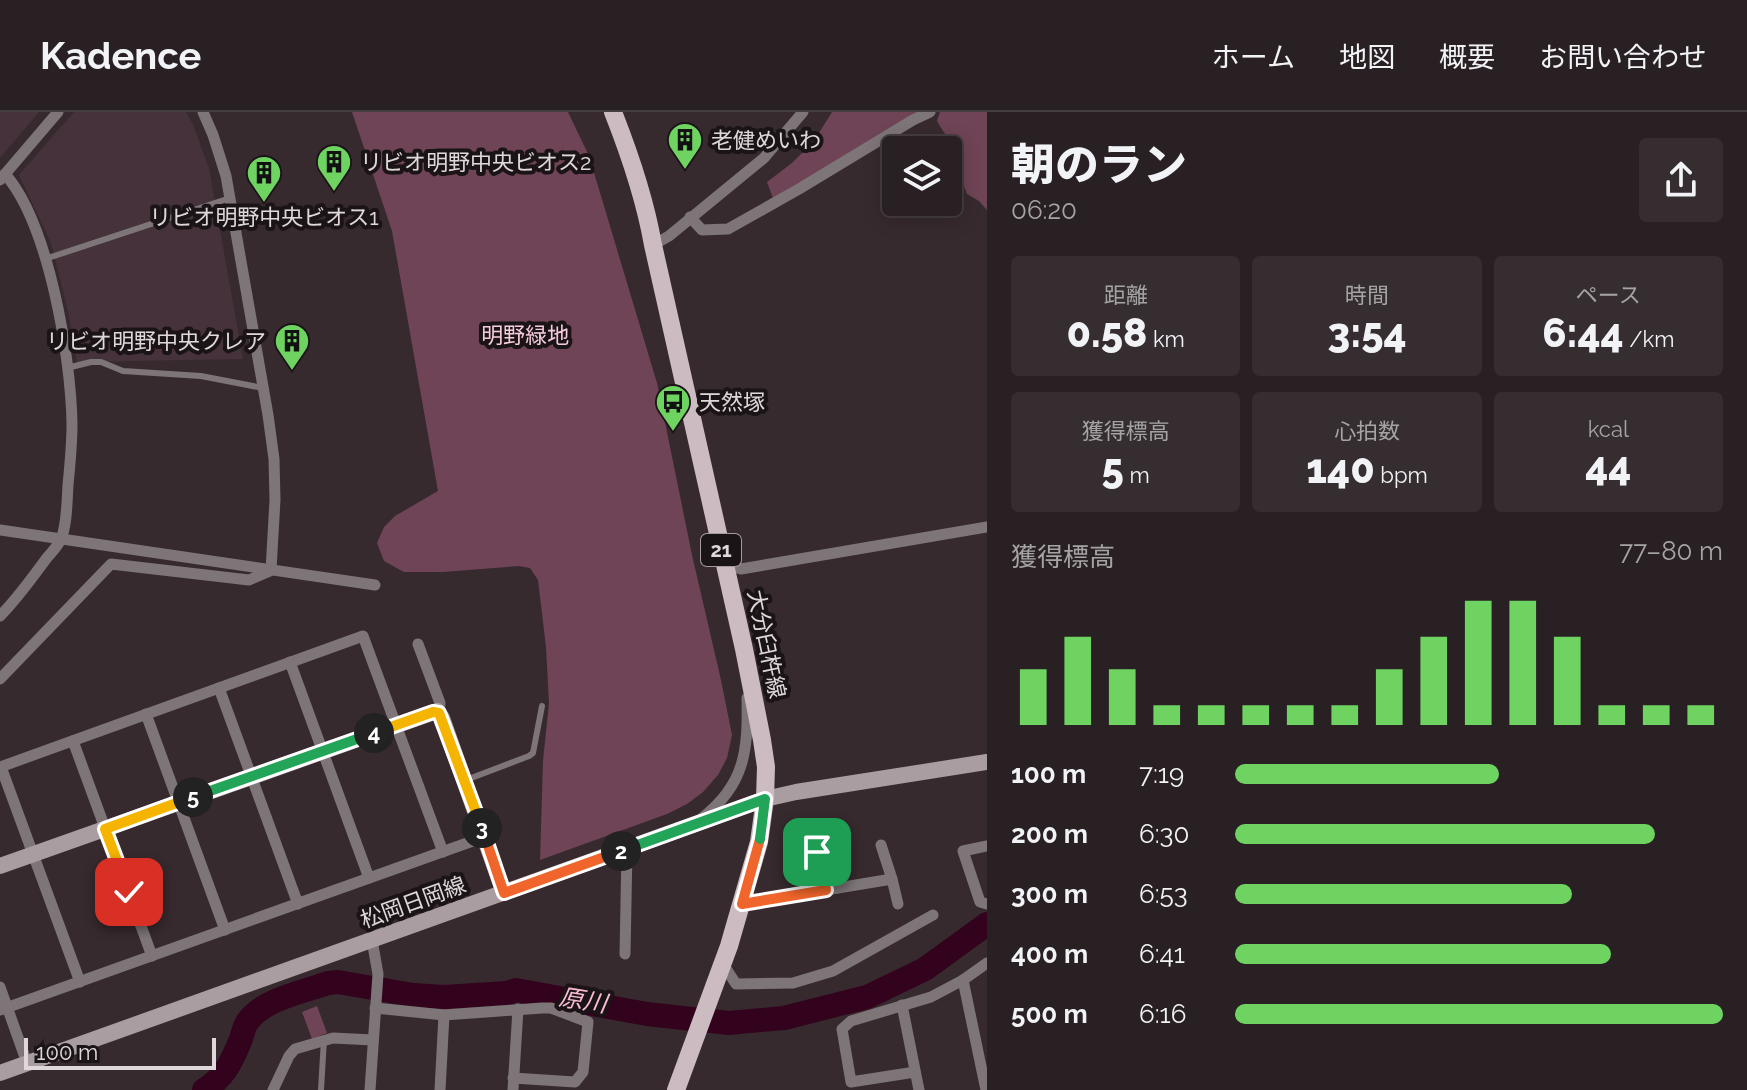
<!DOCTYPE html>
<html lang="ja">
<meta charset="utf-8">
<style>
:root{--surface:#292023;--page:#352d30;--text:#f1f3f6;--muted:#a5a3a6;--line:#453e41;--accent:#6ed360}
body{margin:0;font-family:Raleway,"Noto Sans JP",sans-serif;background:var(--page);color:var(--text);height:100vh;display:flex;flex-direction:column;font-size:30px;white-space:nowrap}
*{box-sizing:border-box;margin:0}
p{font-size:26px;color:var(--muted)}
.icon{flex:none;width:44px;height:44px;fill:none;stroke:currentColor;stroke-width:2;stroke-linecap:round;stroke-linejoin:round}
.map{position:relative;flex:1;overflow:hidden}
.panel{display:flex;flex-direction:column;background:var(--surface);width:760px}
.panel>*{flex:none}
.fabs{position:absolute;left:882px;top:24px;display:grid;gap:16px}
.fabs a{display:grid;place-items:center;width:80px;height:80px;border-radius:8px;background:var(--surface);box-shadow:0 4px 20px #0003,0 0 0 2px var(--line);font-size:40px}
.scale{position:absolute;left:24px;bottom:20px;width:192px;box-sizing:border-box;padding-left:8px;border:4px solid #e0d7da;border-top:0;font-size:22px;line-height:28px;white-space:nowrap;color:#e0d7da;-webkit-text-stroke:6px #1a1417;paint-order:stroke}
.pin{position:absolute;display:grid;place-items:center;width:68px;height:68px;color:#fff;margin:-34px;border-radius:16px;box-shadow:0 4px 12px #0006}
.km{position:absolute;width:40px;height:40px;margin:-20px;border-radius:50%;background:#222;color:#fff;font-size:22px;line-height:40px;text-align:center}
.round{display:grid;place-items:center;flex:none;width:84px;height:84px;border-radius:8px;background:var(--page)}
.head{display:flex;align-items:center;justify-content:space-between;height:136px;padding:0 24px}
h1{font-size:44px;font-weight:800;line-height:60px}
.metrics{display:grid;grid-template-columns:repeat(3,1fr);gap:12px;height:136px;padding:8px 24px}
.metrics div{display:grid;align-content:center;border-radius:8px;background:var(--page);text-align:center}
.metrics b{font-size:40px;font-weight:800}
.metrics small{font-size:22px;font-weight:400}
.metrics p{font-size:22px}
.chart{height:224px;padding:16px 24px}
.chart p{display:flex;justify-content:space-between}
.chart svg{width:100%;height:144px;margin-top:8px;stroke:var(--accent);stroke-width:6}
ul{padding:0 24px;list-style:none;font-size:26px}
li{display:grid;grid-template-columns:128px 96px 1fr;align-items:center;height:60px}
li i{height:20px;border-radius:10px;background:var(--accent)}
header{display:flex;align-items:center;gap:48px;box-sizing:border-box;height:112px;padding:0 40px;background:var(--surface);border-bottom:2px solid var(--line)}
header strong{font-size:38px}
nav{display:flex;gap:44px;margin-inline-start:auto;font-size:28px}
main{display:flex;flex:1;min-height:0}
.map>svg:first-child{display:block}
</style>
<header>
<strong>Kadence</strong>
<nav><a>ホーム</a><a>地図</a><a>概要</a><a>お問い合わせ</a></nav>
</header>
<main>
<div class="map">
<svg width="987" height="978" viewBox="0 0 987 978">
<rect width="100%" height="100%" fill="#372a2f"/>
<g fill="#46323a">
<polygon points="0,0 39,0 0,46"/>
<polygon points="74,0 186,0 193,13 209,56 243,247 77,250 68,199 51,131 19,63"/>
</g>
<g fill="#6f4456">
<polygon points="352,0 568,0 589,44 657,271 692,443 721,568 732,623 727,646 718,663 703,680 687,692 667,702 540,748 543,649 549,591 546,535 538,468 530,456 519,454 443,460 404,460 384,449 377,431 384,415 395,404 438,379 392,119"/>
<polygon points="832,0 924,0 773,86 767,70 792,51 814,29"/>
<path d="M940,0H987V98L979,89L967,82L961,66L963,36C951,32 943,20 937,9Z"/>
<polygon points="317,894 327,921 312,927 302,900"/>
</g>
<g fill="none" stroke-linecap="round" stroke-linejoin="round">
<path stroke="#33031d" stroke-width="24" d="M204,978C225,965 232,949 241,927C243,921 244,914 248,909C264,887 303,880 328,871L338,870L413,883L444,885L507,881L516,878L647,902L729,911L784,906L867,885L925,857L987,812"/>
<g stroke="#7d7578" stroke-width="6">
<polyline points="45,147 230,86"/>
<polyline points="67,256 91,250 101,250 123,259 201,264 263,276"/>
<polyline points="466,668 529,644 533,641 542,594"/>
<polyline points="321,978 324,927"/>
</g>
<g stroke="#7d7578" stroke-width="11">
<polyline points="203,0 213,23 226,64 268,303 274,347 275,388 271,458"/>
<polyline points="0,68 58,0"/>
<polyline points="690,105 702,118 728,117 799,77 913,8 930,0"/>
<polyline points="653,133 669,124 764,46 803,0"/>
<polyline points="0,418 375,473"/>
<polyline points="724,452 741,457 987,415"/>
<path d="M0,504C17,487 32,466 46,447C51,441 58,434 61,427C67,413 67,389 68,373C70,353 72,333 72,312C71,246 49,112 5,62"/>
<polyline points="418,532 440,591 439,601"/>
<polyline points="290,550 369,766"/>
<polyline points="0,567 111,452 249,468 270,459"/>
<polyline points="219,576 298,792"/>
<polyline points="146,602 225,818"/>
<polyline points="73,629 152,844"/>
<polyline points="0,655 363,524 443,740"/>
<polyline points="1,655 80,870"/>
<path d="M702,706C746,672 748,637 747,586"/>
<polyline points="881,733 892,767"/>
<polyline points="987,734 963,739 980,790 987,792"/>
<polyline points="826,778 817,740 843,736"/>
<polyline points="742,792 892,767 898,792"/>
<polyline points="625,842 627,737"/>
<polyline points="723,852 736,872 793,871 833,859 933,803"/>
<polyline points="963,868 986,978"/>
<polyline points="0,875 27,951"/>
<polyline points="902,893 919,978"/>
<polyline points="375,896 444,903 542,896 551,896 588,910 583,960 575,970 513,966"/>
<polyline points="0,898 484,725"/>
<polyline points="915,960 851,970 842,917 851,909 931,885 963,868 987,851"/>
<polyline points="273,978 289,944 295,937 333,926 373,928"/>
<polyline points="370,978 378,862 372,828"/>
<polyline points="440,978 444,903"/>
<polyline points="513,978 518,897"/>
</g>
<g stroke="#a99da2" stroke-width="16">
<polyline points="0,754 437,599 442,606 504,781"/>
<polyline points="0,961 765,687 796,680 987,650"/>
</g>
<path stroke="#ccbcc2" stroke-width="18" d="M613,0C630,43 645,87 653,133L744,537L762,628L766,655L765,687L759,730L729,834L676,978"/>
</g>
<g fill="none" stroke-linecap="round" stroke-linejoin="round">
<defs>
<polyline id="split-1" points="760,727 742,792 826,778 817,740"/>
<polyline id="split-2" points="621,739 765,687 760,727"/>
<polyline id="split-3" points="482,716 504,781 621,739"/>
<polyline id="split-4" points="374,621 433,600 439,601 482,716"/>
<polyline id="split-5" points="193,685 374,621"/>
<polyline id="split-6" points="129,780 105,717 193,685"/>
</defs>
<use href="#split-1" stroke="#fff" stroke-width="16"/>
<use href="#split-2" stroke="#fff" stroke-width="16"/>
<use href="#split-3" stroke="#fff" stroke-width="16"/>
<use href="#split-4" stroke="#fff" stroke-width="16"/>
<use href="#split-5" stroke="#fff" stroke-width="16"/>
<use href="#split-6" stroke="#fff" stroke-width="16"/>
<use href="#split-1" stroke="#f0652b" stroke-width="10"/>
<use href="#split-2" stroke="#22a559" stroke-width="10"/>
<use href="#split-3" stroke="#f0652b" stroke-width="10"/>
<use href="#split-4" stroke="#f5b400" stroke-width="10"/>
<use href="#split-5" stroke="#22a559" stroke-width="10"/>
<use href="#split-6" stroke="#f5b400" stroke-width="10"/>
</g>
<defs>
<symbol id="building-pin" viewBox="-11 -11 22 30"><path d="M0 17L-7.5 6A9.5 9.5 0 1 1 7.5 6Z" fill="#6ed360" stroke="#1a1417"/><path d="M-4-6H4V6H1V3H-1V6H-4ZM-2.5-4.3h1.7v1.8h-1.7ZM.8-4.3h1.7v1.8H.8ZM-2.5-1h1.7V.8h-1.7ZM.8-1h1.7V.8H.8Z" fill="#111"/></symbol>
<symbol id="bus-pin" viewBox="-11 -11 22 30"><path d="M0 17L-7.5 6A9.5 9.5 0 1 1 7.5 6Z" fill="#6ed360" stroke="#1a1417"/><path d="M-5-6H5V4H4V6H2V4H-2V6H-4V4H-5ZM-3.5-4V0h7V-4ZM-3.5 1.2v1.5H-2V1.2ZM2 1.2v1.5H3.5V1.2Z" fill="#111"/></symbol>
</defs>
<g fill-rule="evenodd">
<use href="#building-pin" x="665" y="8" width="40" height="54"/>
<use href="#building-pin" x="314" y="30" width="40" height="54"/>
<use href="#building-pin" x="244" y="41" width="40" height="54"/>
<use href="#building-pin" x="272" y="209" width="40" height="54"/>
<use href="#bus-pin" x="653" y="270" width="40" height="54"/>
</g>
<g text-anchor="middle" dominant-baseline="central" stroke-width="8" stroke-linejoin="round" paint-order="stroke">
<rect fill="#1a1417" stroke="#a59ca0" stroke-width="2" x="701" y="422" width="40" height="32" rx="6"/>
<g font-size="20" font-weight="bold" fill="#e0d7da">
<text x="721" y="438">21</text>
</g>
<g font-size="22" fill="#e0d7da" stroke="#1a1417" text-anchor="start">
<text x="711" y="28">老健めいわ</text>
<text x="360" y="50">リビオ明野中央ビオス2</text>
<text x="264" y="105" text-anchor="middle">リビオ明野中央ビオス1</text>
<text x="266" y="229" text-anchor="end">リビオ明野中央クレア</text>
<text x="699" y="290">天然塚</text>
</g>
<g font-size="22" fill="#f6cbdc" stroke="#1a1417">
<text x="525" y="223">明野緑地</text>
</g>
<g font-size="22" fill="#e0d7da" stroke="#1a1417">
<text transform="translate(767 532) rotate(78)">大分臼杵線</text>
<text transform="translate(413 790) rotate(-20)">松岡日岡線</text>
</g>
<g font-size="24" font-style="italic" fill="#fbbbd5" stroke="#1a1417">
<text transform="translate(583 888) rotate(9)">原川</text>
</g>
</g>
</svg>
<div class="fabs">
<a><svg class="icon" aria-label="layers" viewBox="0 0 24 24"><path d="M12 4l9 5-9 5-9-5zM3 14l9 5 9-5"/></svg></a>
</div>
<div class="scale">100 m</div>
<div class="pin" style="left:817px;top:740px;background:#1e9e55"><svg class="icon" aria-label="arrive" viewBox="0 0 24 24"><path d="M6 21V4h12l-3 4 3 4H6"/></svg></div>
<div class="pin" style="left:129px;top:780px;background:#d93025"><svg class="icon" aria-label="check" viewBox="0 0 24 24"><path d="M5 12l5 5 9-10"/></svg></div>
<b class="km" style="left:621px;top:739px">2</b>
<b class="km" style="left:482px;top:716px">3</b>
<b class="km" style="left:374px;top:621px">4</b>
<b class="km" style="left:193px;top:685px">5</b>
</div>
<section class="panel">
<div class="head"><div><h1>朝のラン</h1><p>06:20</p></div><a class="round"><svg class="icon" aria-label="share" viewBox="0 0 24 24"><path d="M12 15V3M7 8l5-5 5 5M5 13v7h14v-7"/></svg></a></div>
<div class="metrics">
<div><p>距離</p><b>0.58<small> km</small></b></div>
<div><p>時間</p><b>3:54</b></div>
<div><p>ペース</p><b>6:44<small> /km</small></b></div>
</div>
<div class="metrics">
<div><p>獲得標高</p><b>5<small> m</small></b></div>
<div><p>心拍数</p><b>140<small> bpm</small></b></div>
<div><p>kcal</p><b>44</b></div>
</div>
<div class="chart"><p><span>獲得標高</span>77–80 m</p>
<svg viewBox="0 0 160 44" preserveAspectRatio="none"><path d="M5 44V27M15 44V17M25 44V27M35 44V38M45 44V38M55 44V38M65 44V38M75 44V38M85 44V27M95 44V17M105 44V6M115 44V6M125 44V17M135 44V38M145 44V38M155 44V38"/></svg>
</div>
<ul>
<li><b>100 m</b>7:19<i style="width:54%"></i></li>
<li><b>200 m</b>6:30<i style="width:86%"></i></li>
<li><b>300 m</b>6:53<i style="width:69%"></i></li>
<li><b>400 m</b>6:41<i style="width:77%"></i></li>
<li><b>500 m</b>6:16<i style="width:100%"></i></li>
</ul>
</section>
</main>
